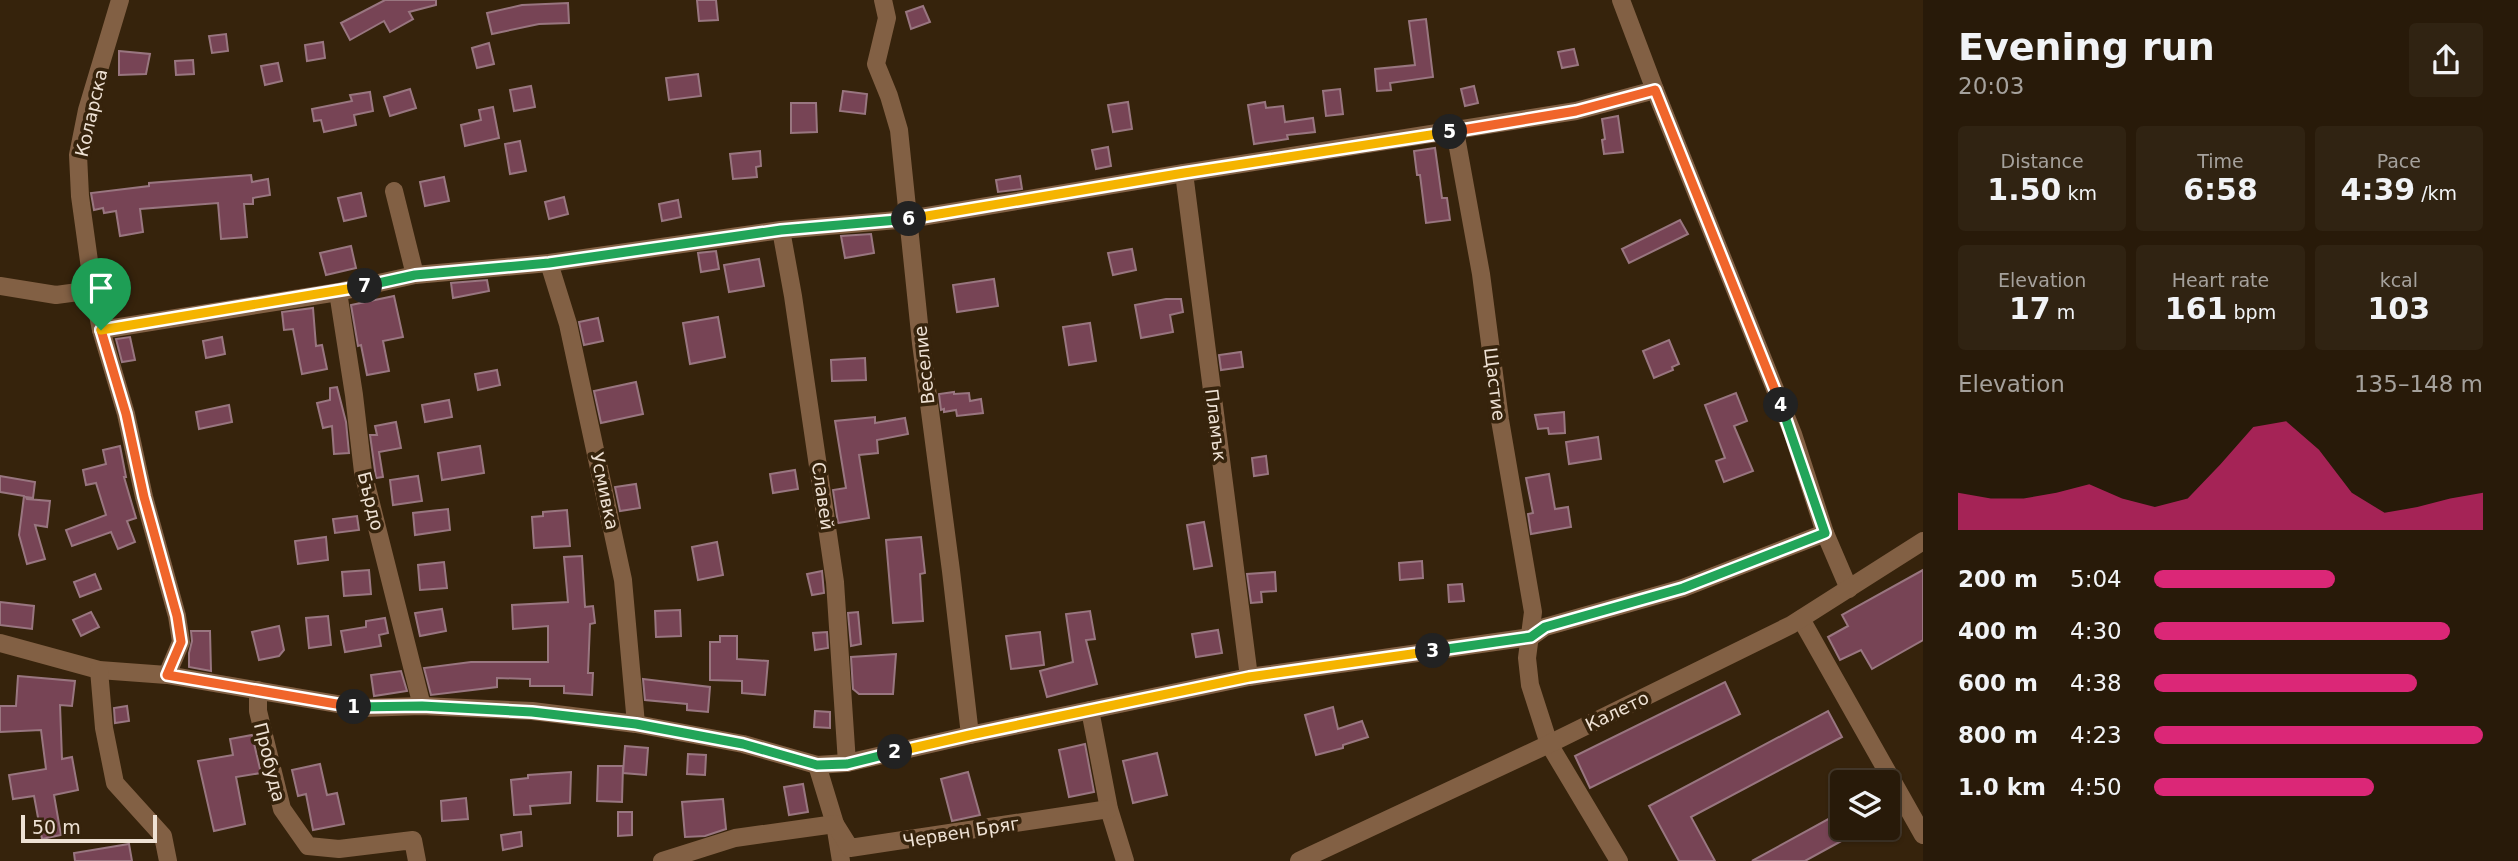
<!DOCTYPE html>
<meta charset="utf-8">
<style>
:root{--surface:#281a09;--page:#302312;--text:#f1f3f6;--muted:#a5a19c;--line:#44382a;--accent:#db2777}
body{margin:0;font-family:"DejaVu Sans",sans-serif;background:var(--page);color:var(--text);height:100vh;display:flex;flex-direction:column;font-size:26px;white-space:nowrap}
*{box-sizing:border-box;margin:0}
p{font-size:23px;color:var(--muted)}
.icon{flex:none;width:38px;height:38px;fill:none;stroke:currentColor;stroke-width:2;stroke-linecap:round;stroke-linejoin:round}
.map{position:relative;flex:1;overflow:hidden}
.drawer{display:flex;flex-direction:column;background:var(--surface);width:595px}
.drawer>*{flex:none}
.fabs{position:absolute;left:1830px;top:770px;display:grid;gap:14px}
.fabs a{display:grid;place-items:center;width:70px;height:70px;border-radius:7px;background:var(--surface);box-shadow:0 2px 5px #0004,0 0 0 2px var(--line);font-size:35px}
.scale{position:absolute;left:21px;bottom:18px;width:136px;box-sizing:border-box;padding-left:7px;border:4px solid #eee1d4;border-top:0;font-size:19px;line-height:24px;white-space:nowrap;color:#eee1d4;-webkit-text-stroke:5px #36230c;paint-order:stroke}
.pin{position:absolute;display:grid;place-items:center;width:60px;height:60px;color:#fff;margin:-72px -30px;border-radius:50% 50% 50% 0;rotate:-45deg;box-shadow:0 0 7px #0007}
.pin .icon{rotate:45deg}
.km{position:absolute;width:35px;height:35px;margin:-18px;border-radius:50%;background:#222;color:#fff;font-size:19px;line-height:35px;text-align:center}
.round{display:grid;place-items:center;flex:none;width:74px;height:74px;border-radius:7px;background:var(--page)}
.overview{display:flex;align-items:center;justify-content:space-between;height:119px;padding:0 35px}
h1{font-size:38px;font-weight:700;line-height:52px}
.stats{display:grid;grid-template-columns:repeat(3,1fr);gap:10px;height:119px;padding:7px 35px}
.stats div{display:grid;align-content:center;border-radius:7px;background:var(--page);text-align:center}
.stats b{font-size:30px;font-weight:700}
.stats small{font-size:19px;font-weight:400}
.stats p{font-size:19px}
.chart{height:196px;padding:14px 35px}
.chart p{display:flex;justify-content:space-between}
.chart svg{width:100%;height:126px;margin-top:7px;fill:var(--accent);opacity:.7}
ul{padding:0 35px;list-style:none;font-size:23px}
li{display:grid;grid-template-columns:112px 84px 1fr;align-items:center;height:52px}
li i{height:18px;border-radius:9px;background:var(--accent)}
main{display:flex;flex:1;min-height:0}
.map>svg:first-child{display:block}
</style>
<main>
<div class="map">
<svg width="1923" height="861" viewBox="0 0 1923 861">
<rect width="100%" height="100%" fill="#36230c"/>
<g fill="#745" stroke="#997680" stroke-width="2">
<polygon points="385,0 436,0 436,5 409,12 413,19 390,32 384,21 350,40 341,23"/>
<polygon points="697,0 716,0 718,20 699,21"/>
<polygon points="568,3 569,23 539,24 492,34 487,13 522,5"/>
<polygon points="923,6 930,22 911,29 906,12"/>
<polygon points="1426,19 1433,77 1390,83 1391,90 1377,91 1375,69 1415,65 1409,21"/>
<polygon points="226,34 228,51 212,53 209,36"/>
<polygon points="323,42 325,58 307,61 305,45"/>
<polygon points="489,43 494,64 477,68 472,48"/>
<polygon points="1574,49 1578,65 1562,68 1558,52"/>
<polygon points="119,51 150,54 146,74 119,75"/>
<polygon points="193,60 194,74 176,75 175,61"/>
<polygon points="278,63 282,81 265,85 261,66"/>
<polygon points="698,74 701,96 669,100 666,78"/>
<polygon points="531,86 535,107 514,111 510,90"/>
<polygon points="1474,86 1478,103 1465,106 1461,89"/>
<polygon points="410,89 416,108 390,116 384,97"/>
<polygon points="1340,89 1343,114 1326,116 1323,91"/>
<polygon points="843,91 867,94 865,114 840,111"/>
<polygon points="370,92 373,111 354,115 356,125 324,132 321,120 314,121 312,109 352,101 350,95"/>
<polygon points="1128,102 1132,129 1113,132 1108,105"/>
<polygon points="1265,102 1266,108 1283,106 1285,122 1313,118 1315,132 1287,135 1288,139 1254,144 1248,105"/>
<polygon points="791,103 816,103 817,132 791,133"/>
<polygon points="493,107 499,138 465,146 461,125 481,120 479,110"/>
<polygon points="1618,116 1623,152 1604,154 1602,140 1605,139 1602,119"/>
<polygon points="520,141 526,171 510,174 505,144"/>
<polygon points="1108,147 1111,166 1096,169 1092,150"/>
<polygon points="1435,148 1442,198 1447,198 1450,220 1426,223 1420,175 1417,175 1414,151"/>
<polygon points="760,151 761,166 756,167 757,177 733,179 730,154"/>
<polygon points="251,175 252,182 268,179 270,195 253,198 253,204 244,204 247,237 221,239 218,203 140,209 143,232 120,236 116,211 104,213 103,208 94,210 91,193 149,186 149,183"/>
<polygon points="1020,176 1022,189 998,192 996,180"/>
<polygon points="444,177 449,201 425,206 420,182"/>
<polygon points="361,193 366,216 344,221 338,198"/>
<polygon points="564,197 568,214 549,219 545,202"/>
<polygon points="678,200 681,217 662,221 659,204"/>
<polygon points="1680,220 1688,234 1629,263 1622,249"/>
<polygon points="871,234 874,253 845,258 841,236"/>
<polygon points="351,246 356,268 326,275 320,253"/>
<polygon points="1132,249 1136,270 1113,275 1108,253"/>
<polygon points="716,251 719,269 701,272 698,253"/>
<polygon points="759,259 764,286 729,292 724,265"/>
<polygon points="994,279 998,306 957,312 953,285"/>
<polygon points="487,280 489,291 453,298 451,283"/>
<polygon points="394,296 403,337 383,341 389,371 367,375 361,345 358,346 351,305"/>
<polygon points="1166,299 1181,299 1183,312 1170,315 1173,332 1141,338 1135,305"/>
<polygon points="313,308 316,346 322,345 327,369 302,374 293,329 284,330 282,312"/>
<polygon points="718,317 725,357 690,364 683,323"/>
<polygon points="598,318 603,341 584,345 579,322"/>
<polygon points="1090,323 1096,361 1069,365 1063,327"/>
<polygon points="130,337 135,360 122,362 116,339"/>
<polygon points="222,337 225,354 206,358 203,341"/>
<polygon points="1669,340 1679,364 1672,367 1673,370 1654,378 1643,351"/>
<polygon points="1241,352 1243,367 1221,370 1219,355"/>
<polygon points="865,358 866,380 832,381 831,360"/>
<polygon points="497,370 500,385 478,390 475,374"/>
<polygon points="636,382 643,414 601,423 594,391"/>
<polygon points="337,387 346,422 349,453 334,454 332,426 323,428 317,403 330,400 330,388"/>
<polygon points="954,392 954,394 969,393 970,401 981,399 983,413 957,416 956,410 944,412 944,409 941,410 939,394"/>
<polygon points="1736,393 1747,421 1734,426 1753,471 1724,482 1716,461 1725,458 1705,405"/>
<polygon points="449,400 452,417 425,422 422,405"/>
<polygon points="229,405 232,422 199,429 196,412"/>
<polygon points="1564,412 1565,433 1549,434 1548,428 1538,429 1535,415"/>
<polygon points="875,417 875,423 905,418 908,434 877,440 878,453 859,455 869,518 838,523 833,490 846,488 835,421"/>
<polygon points="396,422 401,448 379,452 383,477 376,478 370,435 377,435 375,426"/>
<polygon points="1598,437 1601,459 1569,464 1566,442"/>
<polygon points="120,446 126,477 124,477 136,518 127,521 135,542 118,549 111,532 72,546 66,530 106,515 96,483 86,485 83,470 106,464 103,450"/>
<polygon points="480,446 484,473 442,480 438,453"/>
<polygon points="1266,456 1268,474 1254,476 1252,458"/>
<polygon points="795,470 798,489 773,493 770,474"/>
<polygon points="1549,474 1555,509 1568,507 1571,527 1531,534 1528,514 1533,513 1526,478"/>
<polygon points="0,476 35,482 33,498 26,497 27,499 50,501 47,527 35,525 45,559 27,564 19,535 24,496 0,492"/>
<polygon points="418,476 422,501 393,505 390,480"/>
<polygon points="636,484 640,508 620,511 615,487"/>
<polygon points="448,509 450,530 415,535 413,513"/>
<polygon points="567,510 570,546 534,548 532,517 543,516 543,512"/>
<polygon points="357,516 359,530 335,533 333,519"/>
<polygon points="1204,522 1212,566 1194,569 1187,525"/>
<polygon points="326,537 328,560 298,564 295,541"/>
<polygon points="921,537 925,573 920,574 923,621 893,623 886,540"/>
<polygon points="717,542 723,575 698,580 692,547"/>
<polygon points="582,556 585,607 593,606 595,623 590,624 588,673 593,673 592,695 564,693 564,686 530,686 530,679 497,678 497,687 431,695 424,668 471,662 548,662 548,626 513,629 512,605 568,602 564,557"/>
<polygon points="1422,561 1423,578 1400,580 1399,563"/>
<polygon points="444,562 447,588 420,590 418,565"/>
<polygon points="369,570 371,594 344,596 342,572"/>
<polygon points="1923,570 1923,640 1872,669 1861,650 1840,660 1828,637 1848,626 1842,615"/>
<polygon points="822,571 824,593 812,595 807,574"/>
<polygon points="1275,572 1276,591 1261,592 1262,602 1251,603 1247,574"/>
<polygon points="95,574 101,589 80,597 74,582"/>
<polygon points="1462,584 1464,601 1449,602 1448,585"/>
<polygon points="0,602 34,606 32,629 0,625"/>
<polygon points="442,609 446,631 420,636 415,613"/>
<polygon points="680,610 681,636 656,637 655,611"/>
<polygon points="1090,611 1095,639 1086,640 1097,684 1047,697 1040,671 1073,662 1066,614"/>
<polygon points="91,612 99,627 81,636 73,620"/>
<polygon points="858,612 861,644 851,646 848,613"/>
<polygon points="328,616 331,645 309,648 306,618"/>
<polygon points="385,618 388,633 379,635 381,646 345,652 341,631 366,627 366,621"/>
<polygon points="279,626 284,650 279,656 259,660 252,632"/>
<polygon points="1218,630 1222,653 1196,657 1192,634"/>
<polygon points="191,631 210,631 211,671 189,667 189,653 192,641"/>
<polygon points="827,632 828,648 815,650 813,633"/>
<polygon points="1040,632 1044,665 1011,669 1006,636"/>
<polygon points="720,636 737,636 737,659 768,661 765,695 742,693 742,681 710,680 710,642 720,642"/>
<polygon points="896,654 893,694 859,694 853,689 851,657"/>
<polygon points="401,671 407,691 374,696 371,675"/>
<polygon points="18,676 75,681 72,706 60,705 62,759 72,757 78,790 54,795 61,835 42,839 34,796 13,799 9,775 46,769 41,730 0,732 0,706 16,706"/>
<polygon points="643,679 710,687 708,712 687,710 687,704 645,700"/>
<polygon points="1725,682 1740,714 1590,788 1575,756"/>
<polygon points="127,706 129,721 115,723 114,708"/>
<polygon points="1333,707 1338,729 1362,721 1368,737 1343,745 1343,748 1316,755 1305,715"/>
<polygon points="815,711 830,712 830,728 814,727"/>
<polygon points="1828,711 1842,737 1691,817 1715,861 1679,861 1649,806"/>
<polygon points="252,735 261,773 236,777 245,824 214,831 198,761 233,755 230,739"/>
<polygon points="1085,744 1094,792 1069,797 1059,750"/>
<polygon points="625,746 648,748 646,775 623,773"/>
<polygon points="1157,753 1167,795 1133,803 1123,761"/>
<polygon points="688,754 706,755 705,775 687,774"/>
<polygon points="320,764 327,795 337,793 344,824 313,830 306,794 298,796 292,770"/>
<polygon points="598,766 623,766 622,802 597,801"/>
<polygon points="571,772 570,803 530,806 531,814 514,815 511,780 528,778 528,775"/>
<polygon points="968,772 980,815 952,821 941,779"/>
<polygon points="803,784 808,812 789,815 784,787"/>
<polygon points="466,798 468,819 442,821 441,801"/>
<polygon points="723,799 726,829 705,836 685,837 682,802"/>
<polygon points="1843,811 1843,828 1865,828 1805,861 1752,861"/>
<polygon points="618,812 632,812 632,835 618,836"/>
<polygon points="521,832 522,846 503,850 501,835"/>
<polygon points="129,844 132,861 75,861 74,853"/>
</g>
<g fill="none" stroke-linecap="round" stroke-linejoin="round">
<g stroke="#826044" stroke-width="18">
<polyline points="120,0 87,110 78,155 80,196 93,290 101,330 126,414 144,497 177,616 181,642 167,675"/>
<polyline points="883,0 887,18 876,64 889,96 899,130 921,343 951,571 970,735"/>
<polyline points="1621,0 1655,90 1793,434 1825,533 1849,589"/>
<polyline points="1455,131 1481,274 1500,420 1533,612 1527,658 1530,685 1549,744 1619,861"/>
<polyline points="1184,173 1249,677"/>
<polyline points="394,191 415,275"/>
<polyline points="781,230 793,296 835,582 847,763"/>
<polyline points="549,263 568,324 623,580 636,724"/>
<polyline points="0,286 56,295 93,290"/>
<polyline points="338,292 354,395 363,472 422,706"/>
<polyline points="101,330 338,292 415,275 549,263 781,230 909,219 1184,173 1576,111 1655,90"/>
<polyline points="1801,619 1923,835"/>
<polyline points="0,643 99,670 167,675 361,708 422,706 532,711 636,724 743,744 817,765 847,763 970,735 1249,677 1531,637 1545,627 1683,588 1825,533"/>
<polyline points="99,670 104,728 115,783 163,836 168,861"/>
<polyline points="258,690 258,711 282,809 308,846 339,849 413,840 417,861"/>
<polyline points="1090,710 1109,809 1125,861"/>
<polyline points="817,765 835,824 841,861"/>
<polyline points="662,861 735,838 835,824 850,848 1109,809"/>
<polyline points="1299,861 1549,744 1791,625 1923,541"/>
</g>
</g>
<g fill="none" stroke-linecap="round" stroke-linejoin="round">
<defs>
<polyline id="split-1" points="101,330 126,414 144,497 177,616 181,642 167,675 354,707"/>
<polyline id="split-2" points="354,707 422,706 532,712 636,724 743,744 817,765 847,764 895,752"/>
<polyline id="split-3" points="895,752 970,735 1249,677 1433,651"/>
<polyline id="split-4" points="1433,651 1531,637 1545,627 1683,588 1825,533 1781,405"/>
<polyline id="split-5" points="1450,132 1576,111 1655,90 1781,405"/>
<polyline id="split-6" points="909,219 1184,173 1450,132"/>
<polyline id="split-7" points="365,286 415,275 549,263 781,230 909,219"/>
<polyline id="split-8" points="101,330 365,286"/>
</defs>
<use href="#split-1" stroke="#fff" stroke-width="14"/>
<use href="#split-2" stroke="#fff" stroke-width="14"/>
<use href="#split-3" stroke="#fff" stroke-width="14"/>
<use href="#split-4" stroke="#fff" stroke-width="14"/>
<use href="#split-5" stroke="#fff" stroke-width="14"/>
<use href="#split-6" stroke="#fff" stroke-width="14"/>
<use href="#split-7" stroke="#fff" stroke-width="14"/>
<use href="#split-8" stroke="#fff" stroke-width="14"/>
<use href="#split-1" stroke="#f0652b" stroke-width="9"/>
<use href="#split-2" stroke="#22a559" stroke-width="9"/>
<use href="#split-3" stroke="#f5b400" stroke-width="9"/>
<use href="#split-4" stroke="#22a559" stroke-width="9"/>
<use href="#split-5" stroke="#f0652b" stroke-width="9"/>
<use href="#split-6" stroke="#f5b400" stroke-width="9"/>
<use href="#split-7" stroke="#22a559" stroke-width="9"/>
<use href="#split-8" stroke="#f5b400" stroke-width="9"/>
</g>
<g text-anchor="middle" dominant-baseline="central" stroke-width="7" stroke-linejoin="round" paint-order="stroke">
<g font-size="18" fill="#eee1d4" stroke="#36230c">
<text transform="translate(91 113) rotate(-77)">Коларска</text>
<text transform="translate(924 365) rotate(-96)">Веселие</text>
<text transform="translate(1495 384) rotate(83)">Щастие</text>
<text transform="translate(1216 425) rotate(83)">Пламък</text>
<text transform="translate(605 491) rotate(78)">Усмивка</text>
<text transform="translate(823 496) rotate(82)">Славей</text>
<text transform="translate(371 501) rotate(76)">Бърдо</text>
<text transform="translate(1617 711) rotate(-26)">Калето</text>
<text transform="translate(270 762) rotate(76)">Пробуда</text>
<text transform="translate(961 832) rotate(-9)">Червен Бряг</text>
</g>
</g>
</svg>
<div class="fabs">
<a><svg class="icon" aria-label="layers" viewBox="0 0 24 24"><path d="M12 4l9 5-9 5-9-5zM3 14l9 5 9-5"/></svg></a>
</div>
<div class="scale">50 m</div>
<div class="pin" style="left:101px;top:330px;background:#1e9e55"><svg class="icon" aria-label="arrive" viewBox="0 0 24 24"><path d="M6 21V4h12l-3 4 3 4H6"/></svg></div>
<b class="km" style="left:354px;top:707px">1</b>
<b class="km" style="left:895px;top:752px">2</b>
<b class="km" style="left:1433px;top:651px">3</b>
<b class="km" style="left:1781px;top:405px">4</b>
<b class="km" style="left:1450px;top:132px">5</b>
<b class="km" style="left:909px;top:219px">6</b>
<b class="km" style="left:365px;top:286px">7</b>
</div>
<section class="drawer">
<div class="overview"><div><h1>Evening run</h1><p>20:03</p></div><a class="round"><svg class="icon" aria-label="share" viewBox="0 0 24 24"><path d="M12 15V3M7 8l5-5 5 5M5 13v7h14v-7"/></svg></a></div>
<div class="stats">
<div><p>Distance</p><b>1.50<small> km</small></b></div>
<div><p>Time</p><b>6:58</b></div>
<div><p>Pace</p><b>4:39<small> /km</small></b></div>
</div>
<div class="stats">
<div><p>Elevation</p><b>17<small> m</small></b></div>
<div><p>Heart rate</p><b>161<small> bpm</small></b></div>
<div><p>kcal</p><b>103</b></div>
</div>
<div class="chart"><p><span>Elevation</span>135–148 m</p>
<svg viewBox="0 0 160 44" preserveAspectRatio="none"><path d="M0 44V31L10 33L20 33L30 31L40 28L50 33L60 36L70 33L80 21L90 8L100 6L110 16L120 31L130 38L140 36L150 33L160 31V44z"/></svg>
</div>
<ul>
<li><b>200 m</b>5:04<i style="width:55%"></i></li>
<li><b>400 m</b>4:30<i style="width:90%"></i></li>
<li><b>600 m</b>4:38<i style="width:80%"></i></li>
<li><b>800 m</b>4:23<i style="width:100%"></i></li>
<li><b>1.0 km</b>4:50<i style="width:67%"></i></li>
</ul>
</section>
</main>
